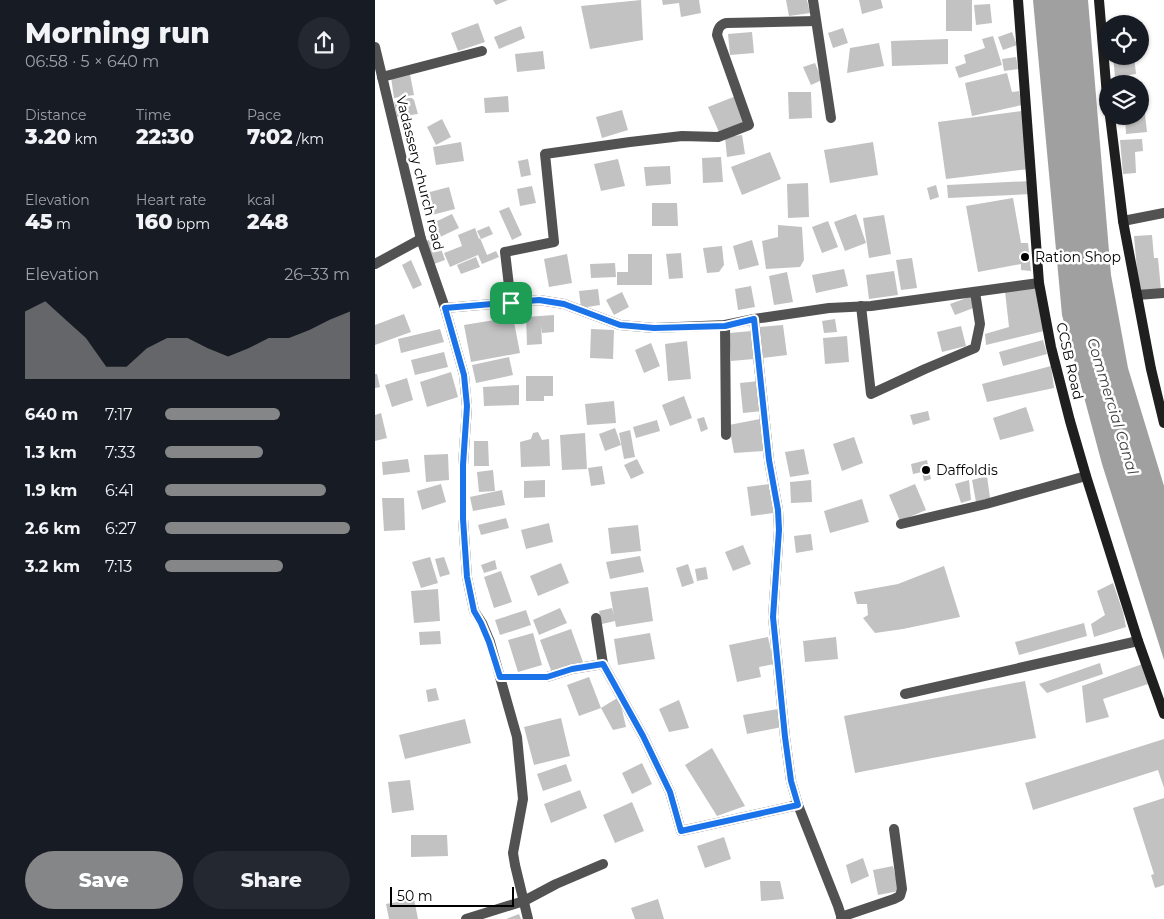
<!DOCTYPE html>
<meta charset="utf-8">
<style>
:root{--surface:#171b24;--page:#242831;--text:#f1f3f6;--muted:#9ea1a6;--accent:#858687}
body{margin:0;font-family:Montserrat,sans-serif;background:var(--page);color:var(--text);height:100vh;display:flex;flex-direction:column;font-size:19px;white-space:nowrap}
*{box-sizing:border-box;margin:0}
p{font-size:16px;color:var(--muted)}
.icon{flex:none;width:28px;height:28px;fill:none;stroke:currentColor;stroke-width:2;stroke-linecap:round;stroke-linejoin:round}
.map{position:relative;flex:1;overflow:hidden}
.details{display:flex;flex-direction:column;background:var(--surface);width:375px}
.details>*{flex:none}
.fabs{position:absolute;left:724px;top:15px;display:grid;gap:10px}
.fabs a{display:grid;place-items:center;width:50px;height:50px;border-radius:50%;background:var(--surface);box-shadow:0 1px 4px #0004;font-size:25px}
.scale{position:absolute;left:15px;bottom:12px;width:124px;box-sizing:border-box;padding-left:5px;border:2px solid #000;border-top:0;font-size:14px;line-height:18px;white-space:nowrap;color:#000;-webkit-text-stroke:4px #fff;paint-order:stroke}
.pin{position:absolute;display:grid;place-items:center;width:42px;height:42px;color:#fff;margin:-21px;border-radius:10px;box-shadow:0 2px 8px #0006}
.round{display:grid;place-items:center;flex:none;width:52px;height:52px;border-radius:26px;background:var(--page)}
.overview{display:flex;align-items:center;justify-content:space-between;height:85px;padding:0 25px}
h1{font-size:28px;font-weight:800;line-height:38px}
.stats{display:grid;grid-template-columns:repeat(3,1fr);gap:8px;height:85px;padding:5px 25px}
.stats div{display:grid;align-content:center}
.stats b{font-size:21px;font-weight:800}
.stats small{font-size:14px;font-weight:400}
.stats p{font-size:14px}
.chart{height:140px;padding:10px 25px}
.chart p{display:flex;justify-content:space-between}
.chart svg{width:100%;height:90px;margin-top:5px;fill:var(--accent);opacity:.7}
.primary-button{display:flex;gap:10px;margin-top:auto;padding:10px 25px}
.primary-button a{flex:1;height:58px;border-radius:30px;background:var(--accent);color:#fff;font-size:20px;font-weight:800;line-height:58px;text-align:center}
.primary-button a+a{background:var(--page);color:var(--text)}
ul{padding:0 25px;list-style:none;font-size:16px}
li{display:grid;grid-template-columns:80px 60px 1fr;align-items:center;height:38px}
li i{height:12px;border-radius:6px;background:var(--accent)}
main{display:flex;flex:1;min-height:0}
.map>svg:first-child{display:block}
</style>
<main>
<section class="details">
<div class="overview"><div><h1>Morning run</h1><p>06:58 · 5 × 640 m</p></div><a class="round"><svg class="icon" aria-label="share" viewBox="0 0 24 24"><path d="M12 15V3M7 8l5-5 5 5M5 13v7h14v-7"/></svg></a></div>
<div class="stats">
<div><p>Distance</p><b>3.20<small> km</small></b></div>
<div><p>Time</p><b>22:30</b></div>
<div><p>Pace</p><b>7:02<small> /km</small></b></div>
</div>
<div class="stats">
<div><p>Elevation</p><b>45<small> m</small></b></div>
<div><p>Heart rate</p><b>160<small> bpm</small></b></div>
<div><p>kcal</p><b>248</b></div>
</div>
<div class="chart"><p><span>Elevation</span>26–33 m</p>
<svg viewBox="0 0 160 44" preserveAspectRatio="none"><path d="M0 44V11L10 6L20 15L30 24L40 38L50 38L60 29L70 24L80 24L90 29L100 33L110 29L120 24L130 24L140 20L150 15L160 11V44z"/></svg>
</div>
<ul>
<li><b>640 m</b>7:17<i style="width:62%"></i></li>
<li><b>1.3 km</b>7:33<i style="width:53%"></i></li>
<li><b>1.9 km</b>6:41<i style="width:87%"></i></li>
<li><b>2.6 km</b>6:27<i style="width:100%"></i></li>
<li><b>3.2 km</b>7:13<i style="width:64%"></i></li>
</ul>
<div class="primary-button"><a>Save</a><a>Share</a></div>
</section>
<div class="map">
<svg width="789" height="919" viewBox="0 0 789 919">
<rect width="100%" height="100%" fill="#fff"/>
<polygon fill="#a0a0a0" points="658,0 713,0 736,275 753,368 789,486 789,660 727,464 687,315"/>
<g fill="#c2c2c2">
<polygon points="118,0 133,0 121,5"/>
<polygon points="266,0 268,40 215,49 206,6"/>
<polygon points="287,0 324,0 326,13 306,17 304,3 288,5"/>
<polygon points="411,0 432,0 435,13 414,16"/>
<polygon points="484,0 506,0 508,8 487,14"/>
<rect x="571" y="0" width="26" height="31"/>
<polygon points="615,4 617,23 601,25 599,5"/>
<polygon points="762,20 763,24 744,24 744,23"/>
<polygon points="103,23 110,42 83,51 76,33"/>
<polygon points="146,26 150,38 124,49 119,37"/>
<polygon points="468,28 473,43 458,48 453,33"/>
<polygon points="377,32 379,53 355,55 353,34"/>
<polygon points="637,32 642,45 628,50 623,37"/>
<polygon points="618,36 627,65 584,78 580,67 591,63 589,55 610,48 607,39"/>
<polygon points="573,39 573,64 517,66 516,41"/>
<polygon points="504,43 509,66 472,73 475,48"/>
<polygon points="168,51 170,69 142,72 140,54"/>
<polygon points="738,56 759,56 761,74 740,77"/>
<polygon points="641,57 643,69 629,71 627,59"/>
<polygon points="440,63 447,80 436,85 428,67"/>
<polygon points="632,73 637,92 644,91 647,105 597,116 590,83"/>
<polygon points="35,74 39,95 19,98 16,77"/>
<polygon points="413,92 436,92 437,118 414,119"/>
<polygon points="133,96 134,112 110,113 109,98"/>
<polygon points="361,96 371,121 344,132 333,107"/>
<polygon points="34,98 37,98 39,100 43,114 22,117 19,102"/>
<polygon points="769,106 772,132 751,134 750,116 765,116 765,107"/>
<polygon points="247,110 253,130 227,138 221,117"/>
<polygon points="647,111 654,169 571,179 563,122"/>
<polygon points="67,119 76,137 61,145 52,127"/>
<polygon points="367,135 370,154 352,157 350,137"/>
<polygon points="767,139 768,151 760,152 761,173 748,174 745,140"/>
<polygon points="86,142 89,161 61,165 58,147"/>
<polygon points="498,142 503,175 455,183 449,150"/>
<polygon points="395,152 406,179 367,195 356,167"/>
<polygon points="346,157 348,182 328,183 327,158"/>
<polygon points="153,159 156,175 146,177 143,161"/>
<polygon points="243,159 250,186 226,191 219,164"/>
<polygon points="295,166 296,184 271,186 269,167"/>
<polygon points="656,181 657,194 573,198 572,185"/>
<polygon points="433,183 434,217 413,218 412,184"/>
<polygon points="561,185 564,197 555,200 552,188"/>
<polygon points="157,186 161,203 145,206 142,189"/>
<polygon points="74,187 80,209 57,215 51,193"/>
<polygon points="638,198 646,243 653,243 656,271 646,270 646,264 603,272 591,206"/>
<polygon points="277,203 302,203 303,226 277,226"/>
<polygon points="134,207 147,235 137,240 124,211"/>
<polygon points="77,214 84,228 63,238 56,224"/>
<polygon points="481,214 491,243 470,251 459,222"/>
<polygon points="509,215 516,254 494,258 488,218"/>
<polygon points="453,221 463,247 447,253 437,227"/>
<polygon points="403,225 427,227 429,260 425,267 391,269 387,241 403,237"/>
<polygon points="114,226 118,234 106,239 102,231"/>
<polygon points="100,228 104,239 105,238 112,255 121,251 124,257 107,264 103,255 75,267 69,253 87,246 83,235"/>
<polygon points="777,235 779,258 783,258 786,290 764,292 759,236"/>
<polygon points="62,237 70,260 59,264 51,241"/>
<polygon points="377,240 384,265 364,270 358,246"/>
<polygon points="347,246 349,265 344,272 332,273 328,248"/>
<polygon points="306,253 308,278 294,279 291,254"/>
<polygon points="192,254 197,283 174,287 169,259"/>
<polygon points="253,254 277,254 277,285 242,285 242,272 253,272"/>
<polygon points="101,257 105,267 86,274 82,265"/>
<polygon points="537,258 542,288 526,290 521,260"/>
<polygon points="36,260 47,285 38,289 27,265"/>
<polygon points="240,263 241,277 216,278 215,264"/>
<polygon points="469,269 473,286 441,293 437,275"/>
<polygon points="519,271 523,295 494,299 491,275"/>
<polygon points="412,272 418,302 399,305 394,276"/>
<polygon points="663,285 669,331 611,345 610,334 634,327 630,291"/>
<polygon points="376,286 380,307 363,310 360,289"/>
<polygon points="223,289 225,305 206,308 204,291"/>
<polygon points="247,292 254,307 239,315 231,300"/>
<polygon points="597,296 601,307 580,315 575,304"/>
<polygon points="29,314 36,332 0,345 0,325"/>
<polygon points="179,315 179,332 167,333 166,325 167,344 152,345 151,317"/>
<polygon points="138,317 145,353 96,362 89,325"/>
<polygon points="460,319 462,332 449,333 447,321"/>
<polygon points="408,325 412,355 388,358 384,327"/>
<polygon points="586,326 591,346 567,352 562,332"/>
<polygon points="65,329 69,342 26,353 23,339"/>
<polygon points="216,329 239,330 238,359 215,358"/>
<polygon points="377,331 379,359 356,361 354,333"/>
<polygon points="472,336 474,362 450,364 448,338"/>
<polygon points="668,340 672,354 628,366 624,352"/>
<polygon points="312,341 316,379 293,381 290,344"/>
<polygon points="276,343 285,366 269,373 260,350"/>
<polygon points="69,352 73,367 40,375 36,360"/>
<polygon points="134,357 138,375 101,383 97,365"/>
<polygon points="676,366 679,388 612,402 607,384"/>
<polygon points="76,372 83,397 52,407 45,382"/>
<polygon points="0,374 2,374 5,387 0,388"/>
<polygon points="151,376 178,376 178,396 169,396 169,401 151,401"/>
<polygon points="32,378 38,400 17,407 10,385"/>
<polygon points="384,381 388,411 368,413 365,383"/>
<polygon points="144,385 144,405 109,406 108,387"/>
<polygon points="309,396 317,418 295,426 287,405"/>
<polygon points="239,401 241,423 212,425 210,404"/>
<polygon points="651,407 659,431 625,440 618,418"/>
<polygon points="553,411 555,420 538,425 535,415"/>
<polygon points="6,413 12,438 0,441 0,415"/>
<polygon points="329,417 333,429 326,432 322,419"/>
<polygon points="385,419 389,451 359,453 354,425"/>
<polygon points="282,420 285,431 261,438 258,427"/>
<polygon points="240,428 246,445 230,451 224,434"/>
<polygon points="255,430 260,457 249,459 244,433"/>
<polygon points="163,432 167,440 174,439 175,466 146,467 145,442 156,439 158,433"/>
<polygon points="210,433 212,469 187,470 185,435"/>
<polygon points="479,437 488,463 467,471 458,444"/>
<polygon points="99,441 113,441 114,466 99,466"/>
<polygon points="429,449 434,474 415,477 410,452"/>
<polygon points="73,454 74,480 51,482 49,455"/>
<polygon points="33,459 35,472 8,475 7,462"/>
<polygon points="262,459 269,473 256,479 249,465"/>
<polygon points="552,460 556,479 549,481 547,472 538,474 536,464"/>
<polygon points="227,466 230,484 216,486 213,468"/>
<polygon points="586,466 588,472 576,476 575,470"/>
<polygon points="118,470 120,491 104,492 102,472"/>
<polygon points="612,476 615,498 601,502 597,480"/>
<polygon points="170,480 170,497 149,498 149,481"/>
<polygon points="436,480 437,502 416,503 415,482"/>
<polygon points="594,480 596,500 586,503 580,484"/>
<polygon points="66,484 71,502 47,510 42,491"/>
<polygon points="395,484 399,513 376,516 372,487"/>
<polygon points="540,484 551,510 525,521 514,495"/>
<polygon points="127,490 130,505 98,511 95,497"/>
<polygon points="7,498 29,498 30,530 9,531"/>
<polygon points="487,499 494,522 455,533 449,511"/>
<polygon points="131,518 134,528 106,535 103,525"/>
<polygon points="174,523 178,542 151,549 146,530"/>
<polygon points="263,525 266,551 236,554 233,528"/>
<polygon points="436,534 438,550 421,553 419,536"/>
<polygon points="368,545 376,564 358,571 350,552"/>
<polygon points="265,556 269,572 235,579 231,562"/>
<polygon points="55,557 63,583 46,588 37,562"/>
<polygon points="69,557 75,574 65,577 60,559"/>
<polygon points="120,560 122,569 109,573 106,565"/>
<polygon points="186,563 194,583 163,596 155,576"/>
<polygon points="313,564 319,583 307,587 301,568"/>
<polygon points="569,566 585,617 528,629 500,633 488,618 493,615 492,604 482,604 479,592 523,584"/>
<polygon points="331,567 333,579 322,581 320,569"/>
<polygon points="126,571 137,602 119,608 109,577"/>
<polygon points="738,583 748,612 751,627 719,637 716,624 730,615 722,591"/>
<polygon points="273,587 278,621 241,627 240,621 227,624 224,611 237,608 239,616 235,592"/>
<polygon points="63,589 65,621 39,623 36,591"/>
<polygon points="185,608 192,623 164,635 158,620"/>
<polygon points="151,610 156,625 125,635 120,620"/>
<polygon points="709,623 712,636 644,655 640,642"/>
<polygon points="196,629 208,662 177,673 165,640"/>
<polygon points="65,631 66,644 45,645 44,632"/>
<polygon points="158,633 167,665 143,672 133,640"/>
<polygon points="275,633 280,659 243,665 239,639"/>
<polygon points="393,637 399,664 384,667 386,677 362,682 354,645"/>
<polygon points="461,637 463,659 430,662 428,641"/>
<polygon points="725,663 728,674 672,693 664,684"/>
<polygon points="770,663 776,683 728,699 734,717 711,723 707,686"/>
<polygon points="214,677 226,708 244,697 251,727 238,730 226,708 204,716 192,685"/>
<polygon points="650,681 661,738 480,773 469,716"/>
<polygon points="61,688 64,700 53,702 51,690"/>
<polygon points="304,700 314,728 294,732 284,709"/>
<polygon points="403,709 407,727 372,734 368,715"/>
<polygon points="186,718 195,756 159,765 149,727"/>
<polygon points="90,719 96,743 30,759 24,735"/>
<polygon points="789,739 789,788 783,770 658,810 650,783"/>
<polygon points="337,748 370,806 342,816 310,765"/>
<polygon points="267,763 277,784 257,794 247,773"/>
<polygon points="191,764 197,781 168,791 162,774"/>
<polygon points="35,780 39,810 17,813 13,782"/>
<polygon points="205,790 212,808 176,823 169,804"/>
<polygon points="789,798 789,885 780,888 776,875 779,874 758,808"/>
<polygon points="257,802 269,831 240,843 228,815"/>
<polygon points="36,835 72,835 73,856 36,857"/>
<polygon points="349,837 356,859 330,868 322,846"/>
<polygon points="488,858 494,876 476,884 471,865"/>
<polygon points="518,866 524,891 503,895 498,870"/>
<polygon points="385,881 405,881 409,899 386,901"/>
<polygon points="39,899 43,919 14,919 11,904"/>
<polygon points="283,899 289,919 260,919 256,908"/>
<polygon points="144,914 146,919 131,919"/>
</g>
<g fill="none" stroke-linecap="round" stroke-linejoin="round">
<polyline stroke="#525252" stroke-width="10" points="530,694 763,641"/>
<g stroke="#525252" stroke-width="10">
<polyline points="438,0 456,118"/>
<polyline points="0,47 46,239 70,308 89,375 92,407 88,465 88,519 92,577 99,611 107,623 115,642 142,737 148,799 138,853 140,865 153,919"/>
<polyline points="7,77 107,51"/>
<polyline points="748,221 789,213"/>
<polyline points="0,264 46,239"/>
<polyline points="762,295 789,293"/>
<path d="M136,303L130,252L179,242L170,154L255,142L307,136L343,137L374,125L342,35C343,28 345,25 351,23L441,21"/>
<polyline points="486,306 496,394 550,369 600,348 605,324 600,292"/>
<polyline points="70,308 164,300 189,304 245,325 279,328 350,325 379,319 394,460 403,510 404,530 398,617 410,737 416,781 423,805 463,906 467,919"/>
<polyline points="379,319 454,308 496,306 664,283"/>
<polyline points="350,325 351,435"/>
<polyline points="526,524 611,504 711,476"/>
<polyline points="221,618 228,664"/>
<polyline points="125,677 172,677 197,669 228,664 268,736 295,792 306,831 423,805"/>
<polyline points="466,917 519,899 525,896 527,889 519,829"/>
<polyline points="91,919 149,901 181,884 228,864"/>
</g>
<g stroke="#1f1f1f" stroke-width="10">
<polyline points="643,0 664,283 676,347 695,421 711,476 763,641 789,714"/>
<polyline points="724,0 732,96"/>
<polyline points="735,116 748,221 776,369 789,423"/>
</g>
</g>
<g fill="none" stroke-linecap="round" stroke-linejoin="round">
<defs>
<polygon id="route" points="164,300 189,304 245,325 279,328 350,326 379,319 394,460 403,510 404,530 398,617 410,737 416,781 423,805 306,831 295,792 268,736 228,664 197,669 172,677 125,677 114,642 106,623 99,611 92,577 88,519 88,465 92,406 89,375 70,308"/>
</defs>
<use href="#route" stroke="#fff" stroke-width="10"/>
<use href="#route" stroke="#1a73e8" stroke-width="6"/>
</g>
<g fill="#000" stroke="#fff" stroke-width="2">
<circle cx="650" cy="257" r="5"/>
<circle cx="551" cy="470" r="5"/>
</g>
<g text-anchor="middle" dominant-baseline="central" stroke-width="5" stroke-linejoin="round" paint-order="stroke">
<g font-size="14" fill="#000" stroke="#fff">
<text transform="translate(45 173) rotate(76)">Vadassery church road</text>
<text transform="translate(695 361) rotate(77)">CCSB Road</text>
</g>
<g font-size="14" fill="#000" stroke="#fff" text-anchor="start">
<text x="660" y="257">Ration Shop</text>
<text x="561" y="470">Daffoldis</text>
</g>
<g font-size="15" font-style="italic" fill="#414141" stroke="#fff">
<text transform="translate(738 406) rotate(73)">Commercial Canal</text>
</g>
</g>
</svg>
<div class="fabs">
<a><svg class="icon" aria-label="locate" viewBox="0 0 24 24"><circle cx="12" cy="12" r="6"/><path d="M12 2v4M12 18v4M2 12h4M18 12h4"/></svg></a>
<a><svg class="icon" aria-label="layers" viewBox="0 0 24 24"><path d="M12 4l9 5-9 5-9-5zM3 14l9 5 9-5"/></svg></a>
</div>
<div class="scale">50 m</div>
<div class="pin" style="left:136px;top:303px;background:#1e9e55"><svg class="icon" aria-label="arrive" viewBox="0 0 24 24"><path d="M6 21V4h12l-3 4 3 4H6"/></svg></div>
</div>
</main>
